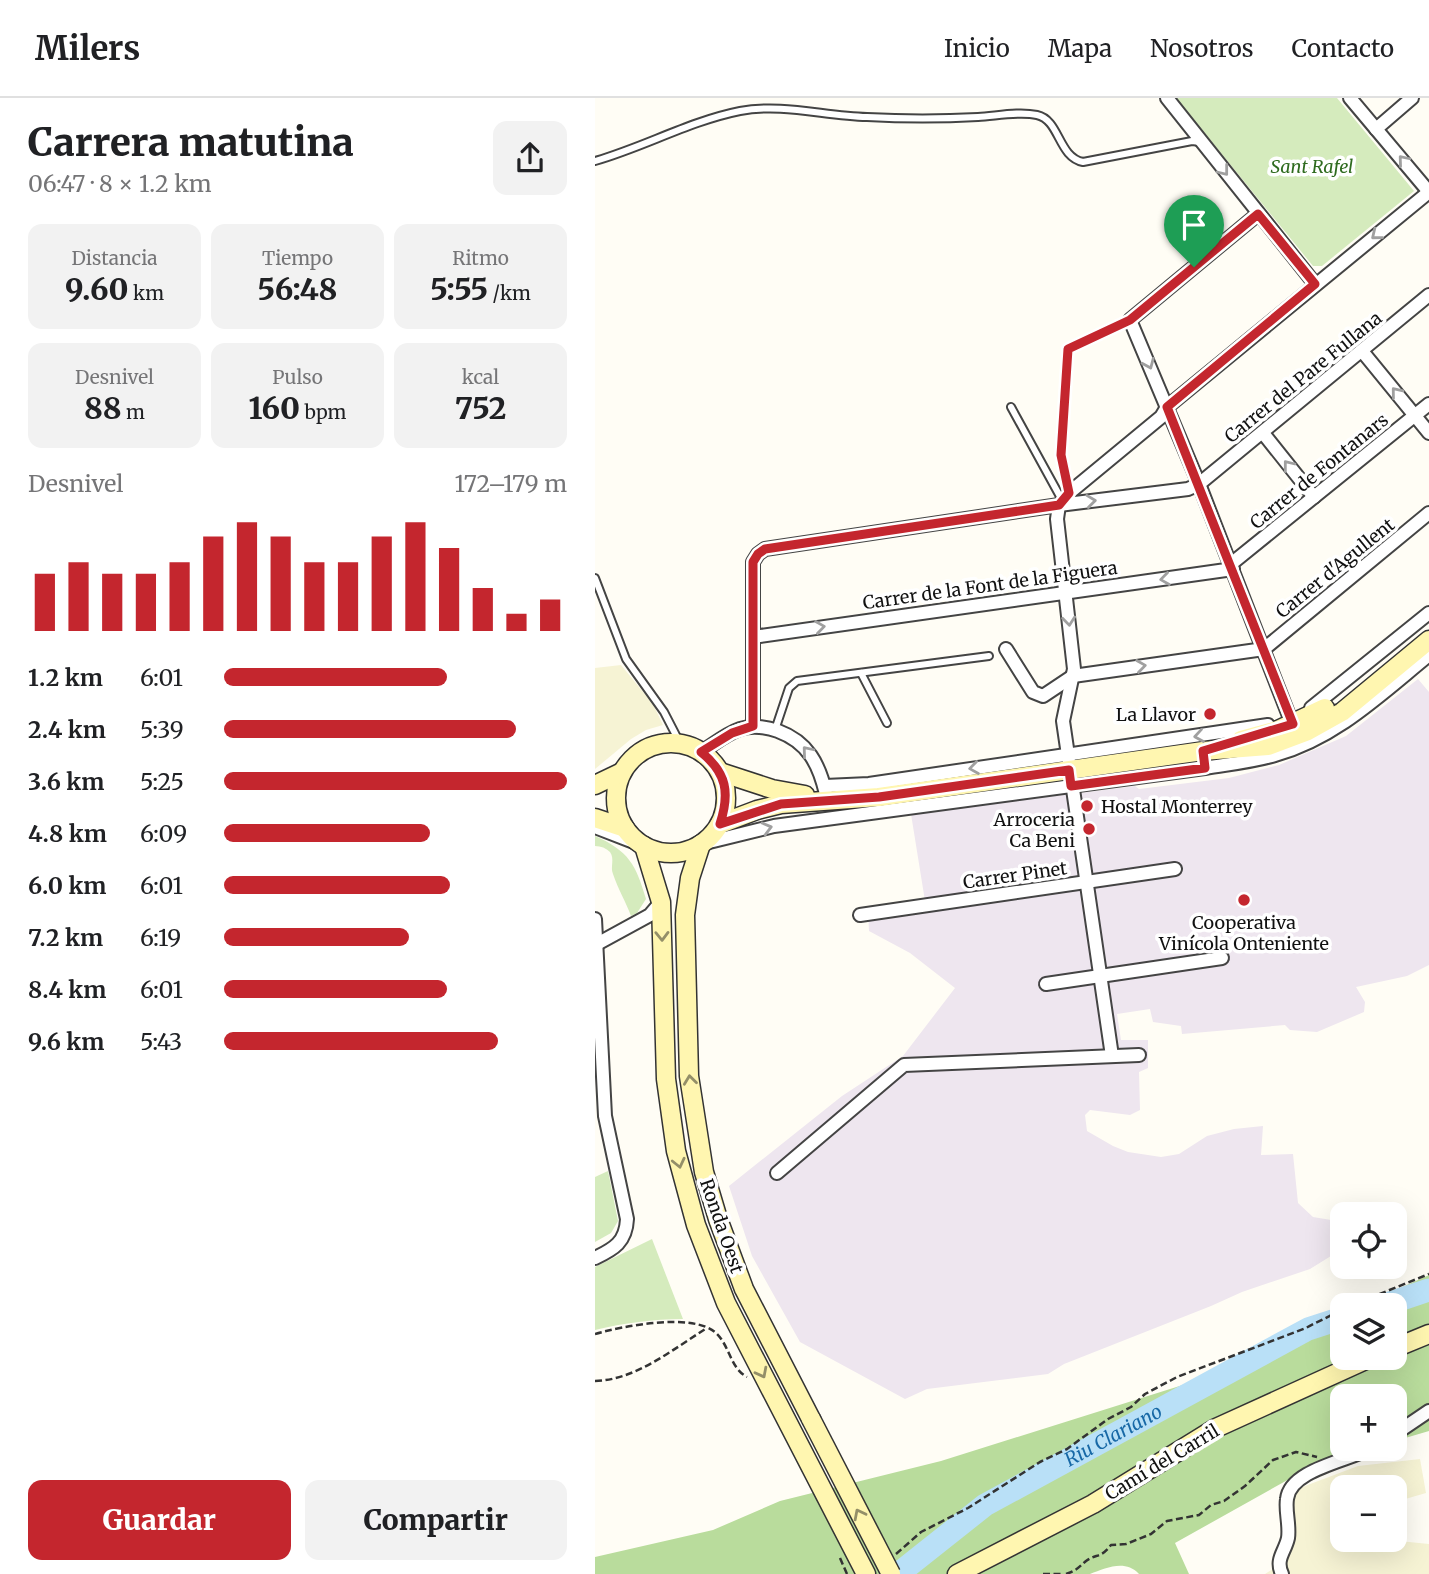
<!DOCTYPE html>
<html lang="es">
<meta charset="utf-8">
<style>
:root{--surface:#fff;--page:#f2f2f2;--text:#202124;--muted:#757577;--line:#e0e0e0;--accent:#c4262e}
body{margin:0;font-family:Merriweather,serif;background:var(--page);color:var(--text);height:100vh;display:flex;flex-direction:column;font-size:26px;white-space:nowrap}
*{box-sizing:border-box;margin:0}
p{font-size:23px;color:var(--muted)}
.icon{flex:none;width:38px;height:38px;fill:none;stroke:currentColor;stroke-width:2;stroke-linecap:round;stroke-linejoin:round}
.map{position:relative;flex:1;overflow:hidden}
.side{display:flex;flex-direction:column;background:var(--surface);width:595px}
.side>*{flex:none}
.tools{position:absolute;left:735px;top:1104px;display:grid;gap:14px}
.tools a{display:grid;place-items:center;width:77px;height:77px;border-radius:14px;background:var(--surface);box-shadow:0 7px 28px #0002;font-size:35px}
.pin{position:absolute;display:grid;place-items:center;width:60px;height:60px;color:#fff;margin:-72px -30px;border-radius:50% 50% 50% 0;rotate:-45deg;box-shadow:0 0 7px #0007}
.pin .icon{rotate:45deg}
.round{display:grid;place-items:center;flex:none;width:74px;height:74px;border-radius:14px;background:var(--page)}
.head{display:flex;align-items:center;justify-content:space-between;height:119px;padding:0 28px}
h1{font-size:38px;font-weight:800;line-height:52px}
.stats{display:grid;grid-template-columns:repeat(3,1fr);gap:10px;height:119px;padding:7px 28px}
.stats div{display:grid;align-content:center;border-radius:14px;background:var(--page);text-align:center}
.stats b{font-size:30px;font-weight:800}
.stats small{font-size:19px;font-weight:400}
.stats p{font-size:19px}
.chart{height:196px;padding:14px 28px}
.chart p{display:flex;justify-content:space-between}
.chart svg{width:100%;height:126px;margin-top:7px;stroke:var(--accent);stroke-width:6}
.action{display:flex;gap:14px;margin-top:auto;padding:14px 28px}
.action a{flex:1;height:80px;border-radius:14px;background:var(--accent);color:#fff;font-size:28px;font-weight:800;line-height:80px;text-align:center}
.action a+a{background:var(--page);color:var(--text)}
ul{padding:0 28px;list-style:none;font-size:23px}
li{display:grid;grid-template-columns:112px 84px 1fr;align-items:center;height:52px}
li i{height:18px;border-radius:9px;background:var(--accent)}
header{display:flex;align-items:center;gap:42px;box-sizing:border-box;height:98px;padding:0 35px;background:var(--surface);border-bottom:2px solid var(--line)}
header strong{font-size:33px}
nav{display:flex;gap:38px;margin-inline-start:auto;font-size:24px}
main{display:flex;flex:1;min-height:0}
.map>svg:first-child{display:block}
</style>
<header>
<strong>Milers</strong>
<nav><a>Inicio</a><a>Mapa</a><a>Nosotros</a><a>Contacto</a></nav>
</header>
<main>
<section class="side">
<div class="head"><div><h1>Carrera matutina</h1><p>06:47 · 8 × 1.2 km</p></div><a class="round"><svg class="icon" aria-label="share" viewBox="0 0 24 24"><path d="M12 15V3M7 8l5-5 5 5M5 13v7h14v-7"/></svg></a></div>
<div class="stats">
<div><p>Distancia</p><b>9.60<small> km</small></b></div>
<div><p>Tiempo</p><b>56:48</b></div>
<div><p>Ritmo</p><b>5:55<small> /km</small></b></div>
</div>
<div class="stats">
<div><p>Desnivel</p><b>88<small> m</small></b></div>
<div><p>Pulso</p><b>160<small> bpm</small></b></div>
<div><p>kcal</p><b>752</b></div>
</div>
<div class="chart"><p><span>Desnivel</span>172–179 m</p>
<svg viewBox="0 0 160 44" preserveAspectRatio="none"><path d="M5 44V24M15 44V20M25 44V24M35 44V24M45 44V20M55 44V11M65 44V6M75 44V11M85 44V20M95 44V20M105 44V11M115 44V6M125 44V15M135 44V29M145 44V38M155 44V33"/></svg>
</div>
<ul>
<li><b>1.2 km</b>6:01<i style="width:65%"></i></li>
<li><b>2.4 km</b>5:39<i style="width:85%"></i></li>
<li><b>3.6 km</b>5:25<i style="width:100%"></i></li>
<li><b>4.8 km</b>6:09<i style="width:60%"></i></li>
<li><b>6.0 km</b>6:01<i style="width:66%"></i></li>
<li><b>7.2 km</b>6:19<i style="width:54%"></i></li>
<li><b>8.4 km</b>6:01<i style="width:65%"></i></li>
<li><b>9.6 km</b>5:43<i style="width:80%"></i></li>
</ul>
<div class="action"><a>Guardar</a><a>Compartir</a></div>
</section>
<div class="map">
<svg width="834" height="1476" viewBox="0 0 834 1476">
<rect width="100%" height="100%" fill="#fffdf5"/>
<polygon fill="#eee6ef" points="823,581 834,594 834,867 812,878 761,889 770,904 769,914 722,934 695,932 690,927 587,936 586,928 558,924 555,911 522,916 526,942 553,942 553,970 544,974 545,1012 535,1017 495,1012 490,1017 492,1033 518,1048 533,1054 566,1059 584,1056 612,1038 639,1031 668,1028 666,1057 698,1056 703,1105 718,1119 742,1123 744,1153 715,1171 647,1194 616,1208 469,1266 453,1276 332,1291 310,1301 205,1244 157,1158 134,1088 247,998 308,958 360,890 315,855 274,833 273,811 330,803 316,716 540,688 544,691 634,680 684,667 751,638"/>
<g fill="#f6f3d4">
<polygon points="26,567 58,606 68,627 51,632 36,641 0,671 0,570"/>
<polygon points="825,1361 831,1395 800,1404 800,1390 747,1390 747,1442 800,1441 804,1443 834,1446 834,1476 670,1476 687,1465 693,1425 702,1391 763,1368"/>
</g>
<g fill="#d5ebbd">
<polygon points="581,0 742,0 819,93 727,168 718,168"/>
<path d="M0,738C34,753 41,767 51,801L42,815L36,818C31,804 23,791 18,776C15,769 20,761 15,754C11,750 6,748 0,748Z"/>
<polygon points="13,1073 23,1123 16,1135 0,1144 0,1079"/>
<path d="M57,1141L88,1221C58,1221 29,1225 0,1232V1169Z"/>
</g>
<path fill="#b9dc9c" d="M834,1177V1333L800,1343V1298H747V1351H775L714,1370L580,1445L594,1476H544C530,1461 511,1470 495,1476H0V1459L118,1432L185,1403L346,1363L610,1280L747,1217V1260H800V1208L767,1207Z"/>
<g fill="none" stroke-linecap="round" stroke-linejoin="round">
<g stroke="#b9e0f7" stroke-width="23">
<polyline points="786,1208 834,1192"/>
<path id="s1" d="M303,1476L390,1407L713,1231L747,1220"/>
</g>
<defs>
<g id="lane">
<path d="M0,63C49,49 95,23 145,13C188,5 229,18 272,19C309,21 346,21 383,19C401,18 424,13 442,17C465,22 463,59 488,64L597,43L605,44"/>
<polyline points="416,309 467,402"/>
<polyline points="474,395 466,357 473,251 535,222"/>
<polyline points="0,480 31,561 69,614 85,645"/>
<polyline points="266,575 292,625"/>
<polyline points="180,632 194,590 202,583 394,558"/>
</g>
<g id="street">
<polyline points="572,0 720,186"/>
<polyline points="755,0 834,94"/>
<polyline points="781,31 817,0"/>
<polyline points="663,116 535,222 604,386 696,623 698,626 704,628"/>
<polyline points="767,253 834,335"/>
<polyline points="668,335 719,399"/>
<polyline points="636,466 834,306"/>
<polyline points="158,539 638,471"/>
<polyline points="411,551 438,594 448,598 478,578 669,551 834,415"/>
<polyline points="716,610 834,515"/>
<polyline points="158,628 158,464 163,456 170,451 464,407 593,391 604,386 834,197"/>
<path d="M106,654C119,646 131,636 145,631C157,627 171,629 183,633C213,644 224,666 231,696"/>
<polyline points="230,688 274,686 673,627"/>
<polyline points="0,729 49,748"/>
<path d="M106,746L179,728L610,670C633,666 657,664 680,657C741,640 786,596 834,557"/>
<polyline points="265,817 580,771"/>
<path d="M0,821L10,1018L32,1121C31,1144 19,1151 0,1160"/>
<polyline points="0,847 55,817 66,804"/>
<polyline points="451,886 627,860"/>
<polyline points="517,958 468,623 479,571 462,421 464,407 474,395 566,319 572,309 834,94"/>
<polyline points="182,1075 309,967 544,957"/>
<polyline points="800,1336 834,1313"/>
<path d="M687,1476C680,1461 690,1454 693,1440C695,1427 690,1413 692,1401C695,1372 752,1363 774,1351"/>
</g>
<g id="secondary">
<polyline points="646,642 683,632 730,610"/>
<circle cx="76" cy="700" r="55"/>
<polyline points="125,674 177,691 210,697"/>
<polyline points="0,687 27,674"/>
<polyline points="0,720 30,730"/>
<polyline points="125,726 162,712 186,706 284,699 608,653 673,648 713,633 747,614 834,542"/>
<polyline points="106,746 95,780 90,817 94,978 109,1074 123,1121 149,1191 216,1321"/>
<polyline points="49,748 66,804 71,981 81,1053 101,1127 131,1205 271,1476"/>
<polyline points="800,1250 834,1236"/>
<polyline points="362,1476 498,1406 621,1330 775,1260"/>
</g>
</defs>
<use href="#lane" stroke="#444" stroke-width="10"/>
<use href="#street" stroke="#444" stroke-width="16"/>
<use href="#secondary" stroke="#333" stroke-width="21"/>
<g stroke="#333" stroke-width="2.5" stroke-dasharray="7 3.5" stroke-linecap="butt">
<polyline points="755,1208 834,1176"/>
<path d="M0,1236C28,1228 98,1214 121,1235C135,1248 135,1270 152,1279"/>
<path d="M0,1283C41,1282 78,1251 112,1230"/>
<path d="M301,1456L326,1434L373,1410L445,1364L472,1351L513,1321L536,1309L550,1296L582,1279L711,1230C723,1223 735,1219 747,1211"/>
<polyline points="245,1460 252,1476"/>
<polyline points="448,1476 466,1476"/>
<path d="M471,1476C481,1473 484,1469 491,1463C502,1455 505,1461 516,1447L531,1446L556,1436L572,1423L604,1417L616,1407L629,1403L650,1388L678,1362L701,1354L722,1359"/>
</g>
<use href="#lane" stroke="#fff" stroke-width="6"/>
<use href="#street" stroke="#fff" stroke-width="12"/>
<use href="#secondary" stroke="#fff6b0" stroke-width="18"/>
<defs>
<polyline id="secondary-bridge" points="216,1321 296,1476"/>
</defs>
<use href="#secondary-bridge" stroke="#333" stroke-width="21" stroke-linecap="butt"/>
<use href="#secondary-bridge" stroke="#fff6b0" stroke-width="18"/>
</g>
<defs><path id="oneway-chevron" d="M-2-3.5L2.5 0L-2 3.5" fill="none" stroke-width="1.6" stroke-linecap="round" stroke-linejoin="round" transform="scale(1.75)"/></defs>
<g stroke="#a0a0a0">
<use href="#oneway-chevron" transform="translate(808 62) rotate(-130)"/>
<use href="#oneway-chevron" transform="translate(629 73) rotate(52)"/>
<use href="#oneway-chevron" transform="translate(781 137) rotate(141)"/>
<use href="#oneway-chevron" transform="translate(554 266) rotate(67)"/>
<use href="#oneway-chevron" transform="translate(801 294) rotate(-129)"/>
<use href="#oneway-chevron" transform="translate(693 367) rotate(-128)"/>
<use href="#oneway-chevron" transform="translate(496 403) rotate(-7)"/>
<use href="#oneway-chevron" transform="translate(570 481) rotate(172)"/>
<use href="#oneway-chevron" transform="translate(474 523) rotate(84)"/>
<use href="#oneway-chevron" transform="translate(225 529) rotate(-8)"/>
<use href="#oneway-chevron" transform="translate(546 568) rotate(-8)"/>
<use href="#oneway-chevron" transform="translate(604 638) rotate(171)"/>
<use href="#oneway-chevron" transform="translate(212 653) rotate(-130)"/>
<use href="#oneway-chevron" transform="translate(379 670) rotate(172)"/>
<use href="#oneway-chevron" transform="translate(172 730) rotate(-15)"/>
</g>
<g stroke="#948f68">
<use href="#oneway-chevron" transform="translate(67 838) rotate(89)"/>
<use href="#oneway-chevron" transform="translate(95 982) rotate(-97)"/>
<use href="#oneway-chevron" transform="translate(84 1065) rotate(77)"/>
<use href="#oneway-chevron" transform="translate(167 1275) rotate(63)"/>
<use href="#oneway-chevron" transform="translate(264 1416) rotate(-117)"/>
</g>
<g fill="none" stroke-linecap="round" stroke-linejoin="round">
<defs>
<path id="route" d="M663,116L720,186L572,309L698,626L608,653L610,670L476,688L474,672L284,699L186,706L125,726C135,695 132,675 106,654L137,635L158,628V464L163,456L170,451L464,407L474,395L466,357L473,251L535,222Z"/>
</defs>
<use href="#route" stroke="#fff" stroke-width="14"/>
<use href="#route" stroke="#c4262e" stroke-width="9"/>
</g>
<g fill="#c4262e" stroke="#fff" stroke-width="2.5">
<circle cx="615" cy="616" r="7"/>
<circle cx="492" cy="708" r="7"/>
<circle cx="494" cy="731" r="7"/>
<circle cx="649" cy="802" r="7"/>
</g>
<g text-anchor="middle" dominant-baseline="central" stroke-width="7" stroke-linejoin="round" paint-order="stroke">
<g font-size="18" font-style="italic" fill="#2f6b1f" stroke="#fff">
<text x="717" y="68">Sant Rafel</text>
</g>
<g font-size="18" fill="#111" stroke="#fff">
<text transform="translate(708 279) rotate(-39)">Carrer del Pare Fullana</text>
<text transform="translate(724 373) rotate(-39)">Carrer de Fontanars</text>
<text transform="translate(740 470) rotate(-39)">Carrer d'Agullent</text>
<text transform="translate(395 487) rotate(-8)">Carrer de la Font de la Figuera</text>
<text transform="translate(420 777) rotate(-8)">Carrer Pinet</text>
<text transform="translate(127 1128) rotate(71)">Ronda Oest</text>
<text transform="translate(567 1364) rotate(-31)">Camí del Carril</text>
</g>
<g font-size="18" fill="#111" stroke="#fff" text-anchor="end">
<text x="601" y="616">La Llavor</text>
<text x="506" y="708" text-anchor="start">Hostal Monterrey</text>
<text x="480" y="721">Arroceria<tspan x="480" dy="21">Ca Beni</tspan></text>
<text x="649" y="824" text-anchor="middle">Cooperativa<tspan x="649" dy="21">Vinícola Onteniente</tspan></text>
</g>
<g font-size="19" font-style="italic" fill="#1768a6" stroke="#fff">
<text stroke="none"><textPath href="#s1" startOffset="257">Riu Clariano</textPath></text>
</g>
</g>
</svg>
<div class="tools">
<a><svg class="icon" aria-label="locate" viewBox="0 0 24 24"><circle cx="12" cy="12" r="6"/><path d="M12 2v4M12 18v4M2 12h4M18 12h4"/></svg></a>
<a><svg class="icon" aria-label="layers" viewBox="0 0 24 24"><path d="M12 4l9 5-9 5-9-5zM3 14l9 5 9-5"/></svg></a>
<a>+</a>
<a>−</a>
</div>
<div class="pin" style="left:599px;top:169px;background:#1e9e55"><svg class="icon" aria-label="arrive" viewBox="0 0 24 24"><path d="M6 21V4h12l-3 4 3 4H6"/></svg></div>
</div>
</main>
